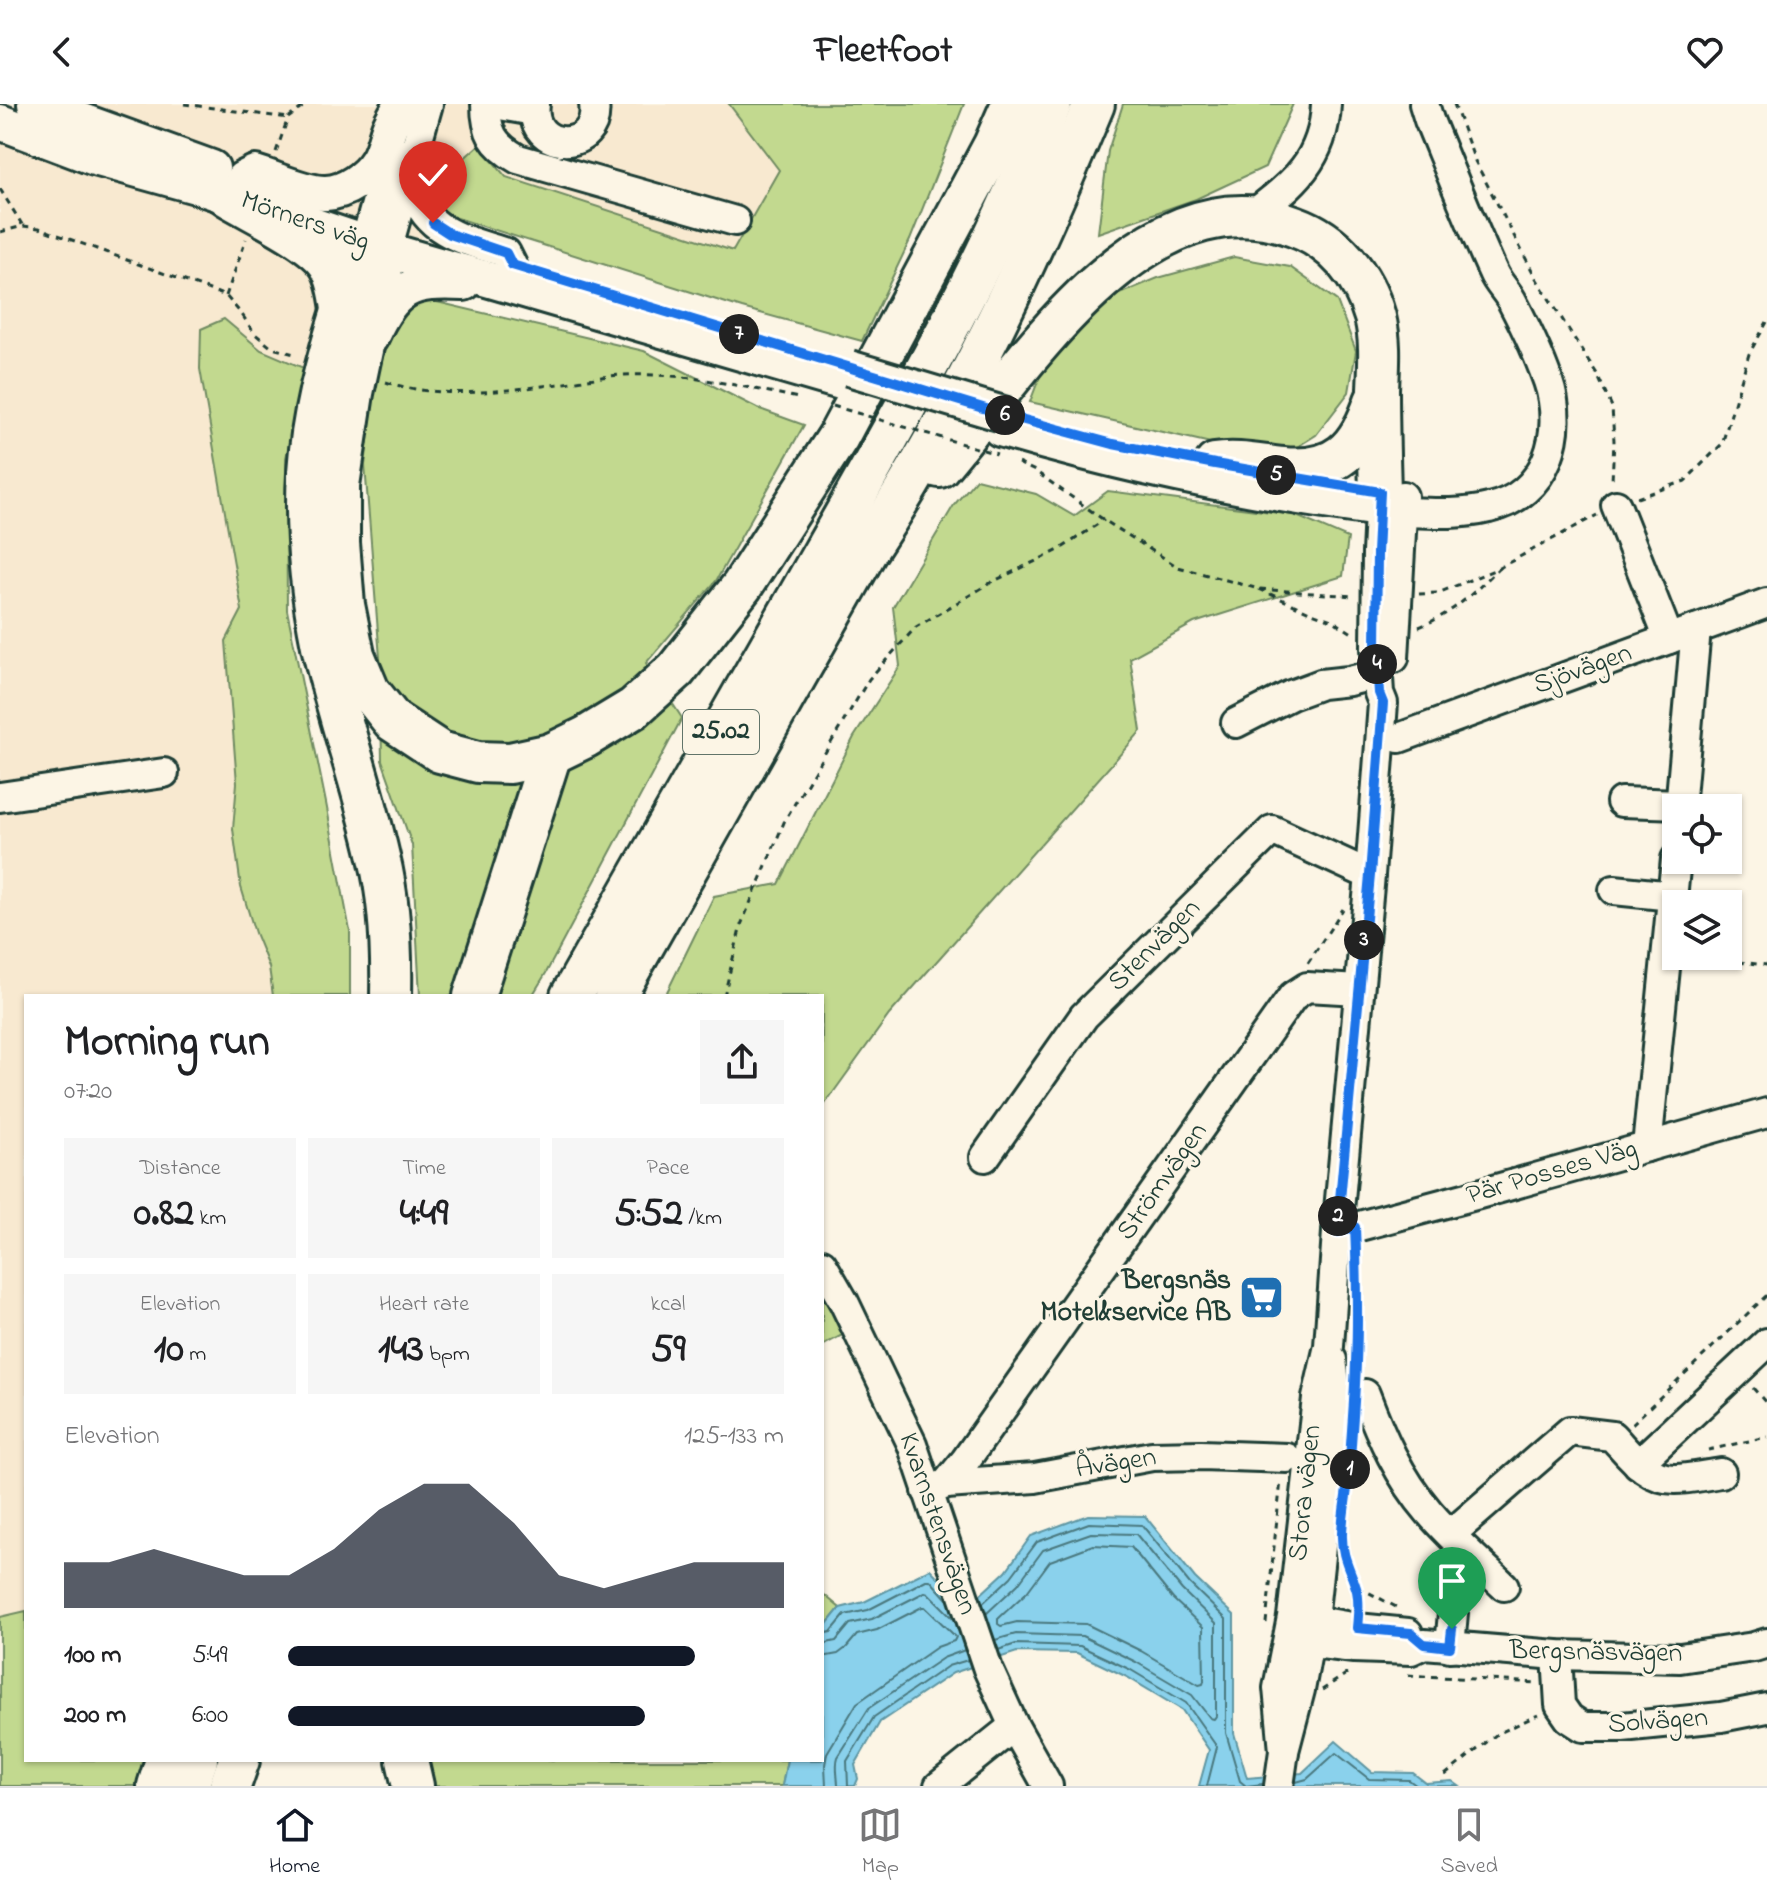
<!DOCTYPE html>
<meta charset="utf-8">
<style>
:root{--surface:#fff;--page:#f6f6f6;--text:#202124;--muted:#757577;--line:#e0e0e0;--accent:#111827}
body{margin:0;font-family:"Indie Flower",sans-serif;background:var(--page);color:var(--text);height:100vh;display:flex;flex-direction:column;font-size:30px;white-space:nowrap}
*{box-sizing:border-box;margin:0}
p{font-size:26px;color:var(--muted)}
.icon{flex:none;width:44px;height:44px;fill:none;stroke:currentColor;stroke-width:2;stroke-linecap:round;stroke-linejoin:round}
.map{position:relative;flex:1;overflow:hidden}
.side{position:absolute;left:24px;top:890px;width:800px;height:768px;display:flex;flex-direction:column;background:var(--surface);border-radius:0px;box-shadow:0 2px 6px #0004}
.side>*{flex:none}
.buttons{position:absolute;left:1662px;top:690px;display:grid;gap:16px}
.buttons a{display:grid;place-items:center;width:80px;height:80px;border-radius:0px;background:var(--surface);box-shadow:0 2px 6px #0004;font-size:40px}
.pin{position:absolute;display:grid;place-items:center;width:68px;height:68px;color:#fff;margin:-82px -34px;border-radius:50% 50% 50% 0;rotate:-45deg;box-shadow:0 0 8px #0007}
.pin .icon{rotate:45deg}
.km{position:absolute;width:40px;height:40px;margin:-20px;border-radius:50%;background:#222;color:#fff;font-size:22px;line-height:40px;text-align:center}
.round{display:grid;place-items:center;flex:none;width:84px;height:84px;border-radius:0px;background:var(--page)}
.overview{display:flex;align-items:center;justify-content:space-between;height:136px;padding:0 40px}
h1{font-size:44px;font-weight:700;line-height:60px}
.stats{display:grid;grid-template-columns:repeat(3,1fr);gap:12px;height:136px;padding:8px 40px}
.stats div{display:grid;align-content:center;border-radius:0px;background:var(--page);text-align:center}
.stats b{font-size:40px;font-weight:700}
.stats small{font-size:22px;font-weight:400}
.stats p{font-size:22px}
.chart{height:224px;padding:16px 40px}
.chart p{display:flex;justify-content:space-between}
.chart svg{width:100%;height:144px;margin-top:8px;fill:var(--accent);opacity:.7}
ul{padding:0 40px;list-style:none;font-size:26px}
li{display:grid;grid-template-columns:128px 96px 1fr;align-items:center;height:60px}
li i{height:20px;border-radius:10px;background:var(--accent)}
header{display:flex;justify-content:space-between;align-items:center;height:104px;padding:0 40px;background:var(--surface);font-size:36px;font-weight:700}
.menu{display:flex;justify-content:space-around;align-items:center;height:112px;border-top:2px solid var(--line);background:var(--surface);font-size:22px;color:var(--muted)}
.menu a{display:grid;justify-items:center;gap:4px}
.menu .selected{color:var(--accent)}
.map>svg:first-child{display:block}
</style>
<header><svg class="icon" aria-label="back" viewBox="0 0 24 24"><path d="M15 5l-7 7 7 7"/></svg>Fleetfoot<svg class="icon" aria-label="heart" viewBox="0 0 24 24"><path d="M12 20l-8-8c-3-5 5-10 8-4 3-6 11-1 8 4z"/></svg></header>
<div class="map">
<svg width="1767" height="1682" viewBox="0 0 1767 1682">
<rect width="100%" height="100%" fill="#fcf5e5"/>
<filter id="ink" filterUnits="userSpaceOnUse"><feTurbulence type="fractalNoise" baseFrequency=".0125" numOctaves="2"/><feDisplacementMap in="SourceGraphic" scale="16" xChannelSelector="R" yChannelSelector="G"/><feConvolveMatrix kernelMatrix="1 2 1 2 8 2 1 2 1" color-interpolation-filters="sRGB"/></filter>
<g filter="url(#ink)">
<polygon fill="#f8e9d0" points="0,0 729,0 779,65 733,147 506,72 443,73 391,221 375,281 306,265 261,246 225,215 200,265 242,506 226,537 237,680 233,725 241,783 255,829 269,863 273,892 26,892 26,1507 0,1513"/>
<g fill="#c2d98f" stroke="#708b62" stroke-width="2">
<polygon points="729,0 964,0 910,136 862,237 742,204 432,106 443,73 479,41 506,73 733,147 779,66"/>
<polygon points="1123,0 1293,0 1265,63 1196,95 1098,129 1108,47"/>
<polygon points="1234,153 1290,163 1337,197 1356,247 1349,288 1316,331 1289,348 1224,342 1030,298 1050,246 1107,195 1158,174"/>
<polygon points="420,194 644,247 757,304 804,321 716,477 646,559 682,614 546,869 532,892 420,892 412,741 382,656 380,554 365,361 375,281 396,208"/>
<polygon points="224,215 261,246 306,265 286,354 287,506 326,699 350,827 350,892 273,892 269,863 255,829 241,783 233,725 237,679 226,537 242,506 200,265 201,225"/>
<polygon points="976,375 1036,390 1074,412 1108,387 1294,411 1348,434 1343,472 1194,519 1130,554 1141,627 889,911 822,1004 822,892 665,892 714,792 779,780 854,633 900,562 893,503 954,401"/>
<polygon points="822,1187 848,1228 822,1242"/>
<polygon points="822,1489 840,1504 822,1526"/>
<polygon points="26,1507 26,1656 145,1656 137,1682 0,1682 0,1513"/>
<polygon points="427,1656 787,1656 782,1682 435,1682"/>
</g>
<polygon fill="#8ad1ec" stroke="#5f96a2" stroke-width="2" points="1088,1411 1145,1412 1195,1474 1234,1511 1234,1629 1247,1674 1302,1669 1336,1637 1372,1668 1413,1669 1426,1679 1452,1677 1459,1682 1199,1682 1209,1646 1182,1606 1127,1573 1077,1549 1017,1548 953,1569 880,1618 855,1661 858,1675 855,1682 782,1682 787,1656 822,1656 822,1526 840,1504 864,1498 930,1465 967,1503 1006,1467 1031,1432"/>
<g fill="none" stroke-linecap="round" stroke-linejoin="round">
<g stroke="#4a787e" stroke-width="2">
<polygon points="1093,1441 1131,1443 1173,1495 1203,1523 1204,1577 1203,1580 1199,1581 1141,1547 1086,1520 1017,1518 1001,1522 998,1520 998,1515 1027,1488 1050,1457"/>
<polyline points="983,1499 1011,1473 1037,1438 1089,1419 1142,1421 1190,1480 1226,1515 1226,1629 1240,1677 1246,1682 1263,1680"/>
<polyline points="986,1510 1018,1480 1043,1446 1091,1429 1136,1430 1182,1486 1216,1519 1216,1612 1214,1615 1210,1614 1192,1591 1136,1558 1082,1532 1016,1530 995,1536"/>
<polyline points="822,1530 831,1528 845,1511 868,1506 926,1476 930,1476 947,1495"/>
<polyline points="822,1540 836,1537 850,1520 872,1515 925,1488 928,1489 955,1516"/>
<polyline points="998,1546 1016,1540 1080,1542 1131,1566 1186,1599 1217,1643 1207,1682"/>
<polyline points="822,1553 838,1550 846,1544 857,1531 877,1526 922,1503 925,1503 956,1533 954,1537 937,1543 857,1599 827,1649 825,1661 826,1682"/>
<polyline points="1296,1678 1307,1675 1336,1649 1369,1675 1409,1676 1417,1682"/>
<path d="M838,1682C838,1673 835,1662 838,1653L869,1604L943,1554L965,1546"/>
<polyline points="848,1682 847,1657 874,1613 948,1562 968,1556"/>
</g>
<defs>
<g id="minor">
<path d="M486,0C486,28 493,41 518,55L735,117"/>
<polyline points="494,0 534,7"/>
<path d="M535,0C528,49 601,50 594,0"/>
<path d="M411,64C412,72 412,82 415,89C428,131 470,137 506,149L512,161"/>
<path d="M1252,111C1293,81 1324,55 1326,0"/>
<polyline points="365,139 392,43"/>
<polyline points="387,146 428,0"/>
<polyline points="1616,401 1669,535"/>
<path d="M1403,408C1431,409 1461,411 1489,404C1547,391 1566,329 1548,277C1539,251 1526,224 1513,199C1508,188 1498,180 1493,168C1470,118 1450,67 1429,16L1424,0"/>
<polyline points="1394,554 1403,392"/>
<polyline points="1236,619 1291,591 1321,580 1349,577 1378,570"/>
<polyline points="1399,634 1767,499"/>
<polyline points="0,693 164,669"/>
<polyline points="1621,698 1681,700"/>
<polyline points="1680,704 1696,525"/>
<polyline points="1614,786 1673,792"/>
<polyline points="1647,1043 1676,755"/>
<polyline points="985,1053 1084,912 1272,726 1370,771"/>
<polyline points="1337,1128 1479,1090 1767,1009"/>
<polyline points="822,1160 844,1198 912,1340 988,1565 1014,1622 1048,1682"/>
<path d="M1365,1290C1381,1332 1399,1373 1429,1408C1452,1435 1479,1458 1504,1482"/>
<polyline points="1638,1360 1767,1239"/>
<polyline points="946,1380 1035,1374 1152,1352 1201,1351 1287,1354"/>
<polyline points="927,1387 946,1380 965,1357 1293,892 1307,883 1359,886"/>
<path d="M1451,1430L1570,1327L1612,1332C1630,1351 1646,1375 1675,1375C1690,1375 1706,1371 1721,1369"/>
<polyline points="1294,1513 1357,1524 1408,1529"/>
<polyline points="1288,1536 1354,1544 1411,1546 1424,1540 1557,1551 1680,1554 1754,1543 1767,1539"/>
<polyline points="1450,1543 1459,1439"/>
<polyline points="1557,1551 1560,1601 1569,1614 1583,1623 1622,1623 1721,1613 1767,1604"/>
<polyline points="1284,1647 1278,1584 1292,1513 1317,1294 1329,1242 1337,1128 1370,771 1380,640 1383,599 1379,589 1376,544 1377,449 1380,388"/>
<polyline points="939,1682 1014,1622"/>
<polyline points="1279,1682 1284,1647 1300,1586 1313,1516 1337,1296 1332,1256"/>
</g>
<g id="major">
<polyline points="35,0 212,64"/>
<polyline points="0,18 95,54 196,82 387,146 844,279"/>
<path d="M243,75L255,69C275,75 306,90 326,89C346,88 367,73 377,57C384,46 385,34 390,22C393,15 398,7 402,0"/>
<path d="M371,233C394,183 410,176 464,179"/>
<path d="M1000,325C1131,364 1267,391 1403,408"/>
</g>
<g id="highway">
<path d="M228,92C254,108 318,137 331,163C338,176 340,191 342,205"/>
<polyline points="387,146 370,208 353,289 339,381 339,439 344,501 354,551 369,587 393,617 440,648 478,658 510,659 551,650 586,633 634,604 676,566 742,482 838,333 994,41 1012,0"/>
<path d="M360,154C340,211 321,270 312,330C302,399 308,473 322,542C338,613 363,682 379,753C390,798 392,846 391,892"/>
<path d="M1215,360C1238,356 1260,362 1283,364C1336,369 1359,345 1375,297"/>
<path d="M939,363C1020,269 1144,65 1294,122C1336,137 1363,171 1375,213C1381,237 1379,261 1378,285C1378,320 1379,354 1380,388"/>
<polyline points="474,892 551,650"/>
<path d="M571,892C655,744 739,597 823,449C906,303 991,157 1051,0"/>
<path d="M615,892L868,445C960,306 1030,154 1094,0"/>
<polyline points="407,1656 413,1682"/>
<polyline points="158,1682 166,1656"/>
<polyline points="188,1682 197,1656"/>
<polyline points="230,1682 239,1656"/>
</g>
</defs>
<use href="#minor" stroke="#1f3d34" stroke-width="34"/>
<use href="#major" stroke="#1f3d34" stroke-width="40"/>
<use href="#highway" stroke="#1f3d34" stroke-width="46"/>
<g stroke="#1f3d34" stroke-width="3" stroke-dasharray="6 6" stroke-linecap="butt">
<polyline points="184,0 288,14"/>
<polyline points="1454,0 1475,57 1536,174 1597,270 1612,303 1614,337 1612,377"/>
<polyline points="276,48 288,14 307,0"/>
<polyline points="0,85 23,122"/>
<polyline points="0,128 23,122 39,124 226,192 243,212 254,229 272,244 298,251"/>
<polyline points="226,192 246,135"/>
<path d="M386,278C440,295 495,288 550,281C570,279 590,274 610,272C674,266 736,281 798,294"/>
<polyline points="1018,359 1035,367 1104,416 1178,463 1259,485 1353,492"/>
<polyline points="1637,394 1685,377 1722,340 1749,250 1767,218"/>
<polyline points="1259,485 1312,509 1332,516 1352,529"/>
<polyline points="1419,490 1438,489 1499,464 1597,411"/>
<path d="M1419,523C1452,510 1475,488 1499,464"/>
<polyline points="1691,853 1767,861"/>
<polyline points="1308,859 1343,805"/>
<polyline points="724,892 741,821 785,716 869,575 916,523 992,478 1059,446 1104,416"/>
<polyline points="1357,1255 1357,1206"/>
<polyline points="1753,1284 1767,1300"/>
<polyline points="1632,1320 1766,1192 1767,1193"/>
<polyline points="1708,1346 1767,1333"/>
<polyline points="1344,1453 1357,1486 1359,1503"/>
<polyline points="1358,1486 1364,1486 1398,1504"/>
<polyline points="1266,1519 1281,1376"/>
<polyline points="1408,1571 1536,1579"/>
<polyline points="1322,1586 1349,1568"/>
<polyline points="1445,1671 1497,1630 1538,1611"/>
</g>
<use href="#minor" stroke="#fcf5e5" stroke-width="28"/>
<use href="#major" stroke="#fcf5e5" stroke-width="34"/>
<use href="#highway" stroke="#fcf5e5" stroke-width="40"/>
<defs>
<polyline id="major-bridge" points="849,264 1006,311"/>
</defs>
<use href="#major-bridge" stroke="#1f3d34" stroke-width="40" stroke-linecap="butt"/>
<polyline stroke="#1f3d34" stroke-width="3" stroke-dasharray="6 6" stroke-linecap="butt" points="833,302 997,350"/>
<use href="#major-bridge" stroke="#fcf5e5" stroke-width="34"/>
</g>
</g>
<g fill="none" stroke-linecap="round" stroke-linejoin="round" filter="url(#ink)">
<defs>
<path id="route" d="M433,119L450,130L506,149L512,161L1006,311L1113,340L1215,360L1380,388L1377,449L1376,544L1379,589L1383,599L1370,771L1337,1128L1355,1123C1357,1168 1358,1213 1356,1258C1355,1291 1352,1323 1350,1356C1349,1380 1343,1404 1342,1429C1341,1453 1351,1466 1357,1487C1360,1500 1358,1512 1357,1524L1411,1529L1424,1540L1450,1543L1452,1525"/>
</defs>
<use href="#route" stroke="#fff" stroke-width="16"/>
<use href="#route" stroke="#1a73e8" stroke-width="10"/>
</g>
<defs>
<symbol id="supermarket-square" viewBox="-11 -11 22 22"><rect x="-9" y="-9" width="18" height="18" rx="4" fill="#1f6fb2" stroke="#fcf5e5"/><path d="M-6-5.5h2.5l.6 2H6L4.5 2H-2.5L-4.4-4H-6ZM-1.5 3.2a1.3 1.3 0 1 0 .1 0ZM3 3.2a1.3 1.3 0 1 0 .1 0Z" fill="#fff"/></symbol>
</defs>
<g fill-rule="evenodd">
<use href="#supermarket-square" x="1236" y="1168" width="51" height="51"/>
</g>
<g text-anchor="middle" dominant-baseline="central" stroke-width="7" stroke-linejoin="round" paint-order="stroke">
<rect fill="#fcf5e5" stroke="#617469" stroke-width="2" x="683" y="606" width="76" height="44" rx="6"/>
<g font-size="26" font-weight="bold" fill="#1f3d34">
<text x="721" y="628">25.02</text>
</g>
<g font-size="28" fill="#1f3d34" stroke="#fcf5e5">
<text transform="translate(305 118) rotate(19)">Mörners väg</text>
<text transform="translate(1583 566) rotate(-20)">Sjövägen</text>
<text transform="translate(1155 842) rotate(-45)">Stenvägen</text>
<text transform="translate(1552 1069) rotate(-16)">Pär Posses Väg</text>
<text transform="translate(1163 1078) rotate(-55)">Strömvägen</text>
<text transform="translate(1116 1360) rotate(-9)">Åvägen</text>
<text transform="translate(1306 1389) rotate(-84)">Stora vägen</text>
<text transform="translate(937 1420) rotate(71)">Kvarnstensvägen</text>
<text transform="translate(1596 1549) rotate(1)">Bergsnäsvägen</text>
<text transform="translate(1658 1618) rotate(-4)">Solvägen</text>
</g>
<g font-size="28" font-weight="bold" fill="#1f3d34" stroke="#fcf5e5" text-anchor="end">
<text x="1231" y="1177">Bergsnäs<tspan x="1231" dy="32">Motel&amp;service AB</tspan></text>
</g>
</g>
</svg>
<div class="buttons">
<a><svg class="icon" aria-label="locate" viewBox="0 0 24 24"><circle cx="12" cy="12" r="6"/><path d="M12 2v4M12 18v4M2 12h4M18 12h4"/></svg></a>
<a><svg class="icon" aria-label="layers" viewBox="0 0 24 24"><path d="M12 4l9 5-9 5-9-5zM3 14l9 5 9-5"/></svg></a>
</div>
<div class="pin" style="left:1452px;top:1525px;background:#1e9e55"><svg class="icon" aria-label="arrive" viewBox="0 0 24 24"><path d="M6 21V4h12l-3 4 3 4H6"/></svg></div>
<div class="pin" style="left:433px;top:119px;background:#d93025"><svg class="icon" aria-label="check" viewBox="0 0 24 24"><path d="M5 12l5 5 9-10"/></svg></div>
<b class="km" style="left:1350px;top:1365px">1</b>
<b class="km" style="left:1338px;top:1112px">2</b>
<b class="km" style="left:1364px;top:836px">3</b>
<b class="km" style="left:1377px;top:560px">4</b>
<b class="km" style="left:1276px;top:371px">5</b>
<b class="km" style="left:1005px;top:311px">6</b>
<b class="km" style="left:739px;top:230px">7</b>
<section class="side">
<div class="overview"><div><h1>Morning run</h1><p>07:20</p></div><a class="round"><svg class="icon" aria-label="share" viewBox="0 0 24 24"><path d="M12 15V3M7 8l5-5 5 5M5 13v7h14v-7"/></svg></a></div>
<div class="stats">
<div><p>Distance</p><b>0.82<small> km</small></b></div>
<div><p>Time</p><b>4:49</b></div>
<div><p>Pace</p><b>5:52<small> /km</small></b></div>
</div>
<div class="stats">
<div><p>Elevation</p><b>10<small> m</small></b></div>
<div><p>Heart rate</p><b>143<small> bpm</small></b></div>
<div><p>kcal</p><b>59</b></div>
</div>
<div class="chart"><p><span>Elevation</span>125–133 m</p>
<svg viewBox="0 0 160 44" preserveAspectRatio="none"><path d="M0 44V30L10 30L20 26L30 30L40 34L50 34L60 26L70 14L80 6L90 6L100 18L110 34L120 38L130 34L140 30L150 30L160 30V44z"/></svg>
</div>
<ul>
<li><b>100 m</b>5:49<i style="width:82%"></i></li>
<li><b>200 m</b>6:00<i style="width:72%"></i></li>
</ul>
</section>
</div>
<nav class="menu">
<a class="selected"><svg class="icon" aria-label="home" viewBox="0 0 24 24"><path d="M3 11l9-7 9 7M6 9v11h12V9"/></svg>Home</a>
<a><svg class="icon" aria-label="map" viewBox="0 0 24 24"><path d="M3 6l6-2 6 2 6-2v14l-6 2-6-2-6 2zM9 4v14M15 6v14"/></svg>Map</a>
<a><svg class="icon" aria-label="saved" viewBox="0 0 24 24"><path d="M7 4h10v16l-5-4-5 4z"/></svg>Saved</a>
</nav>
